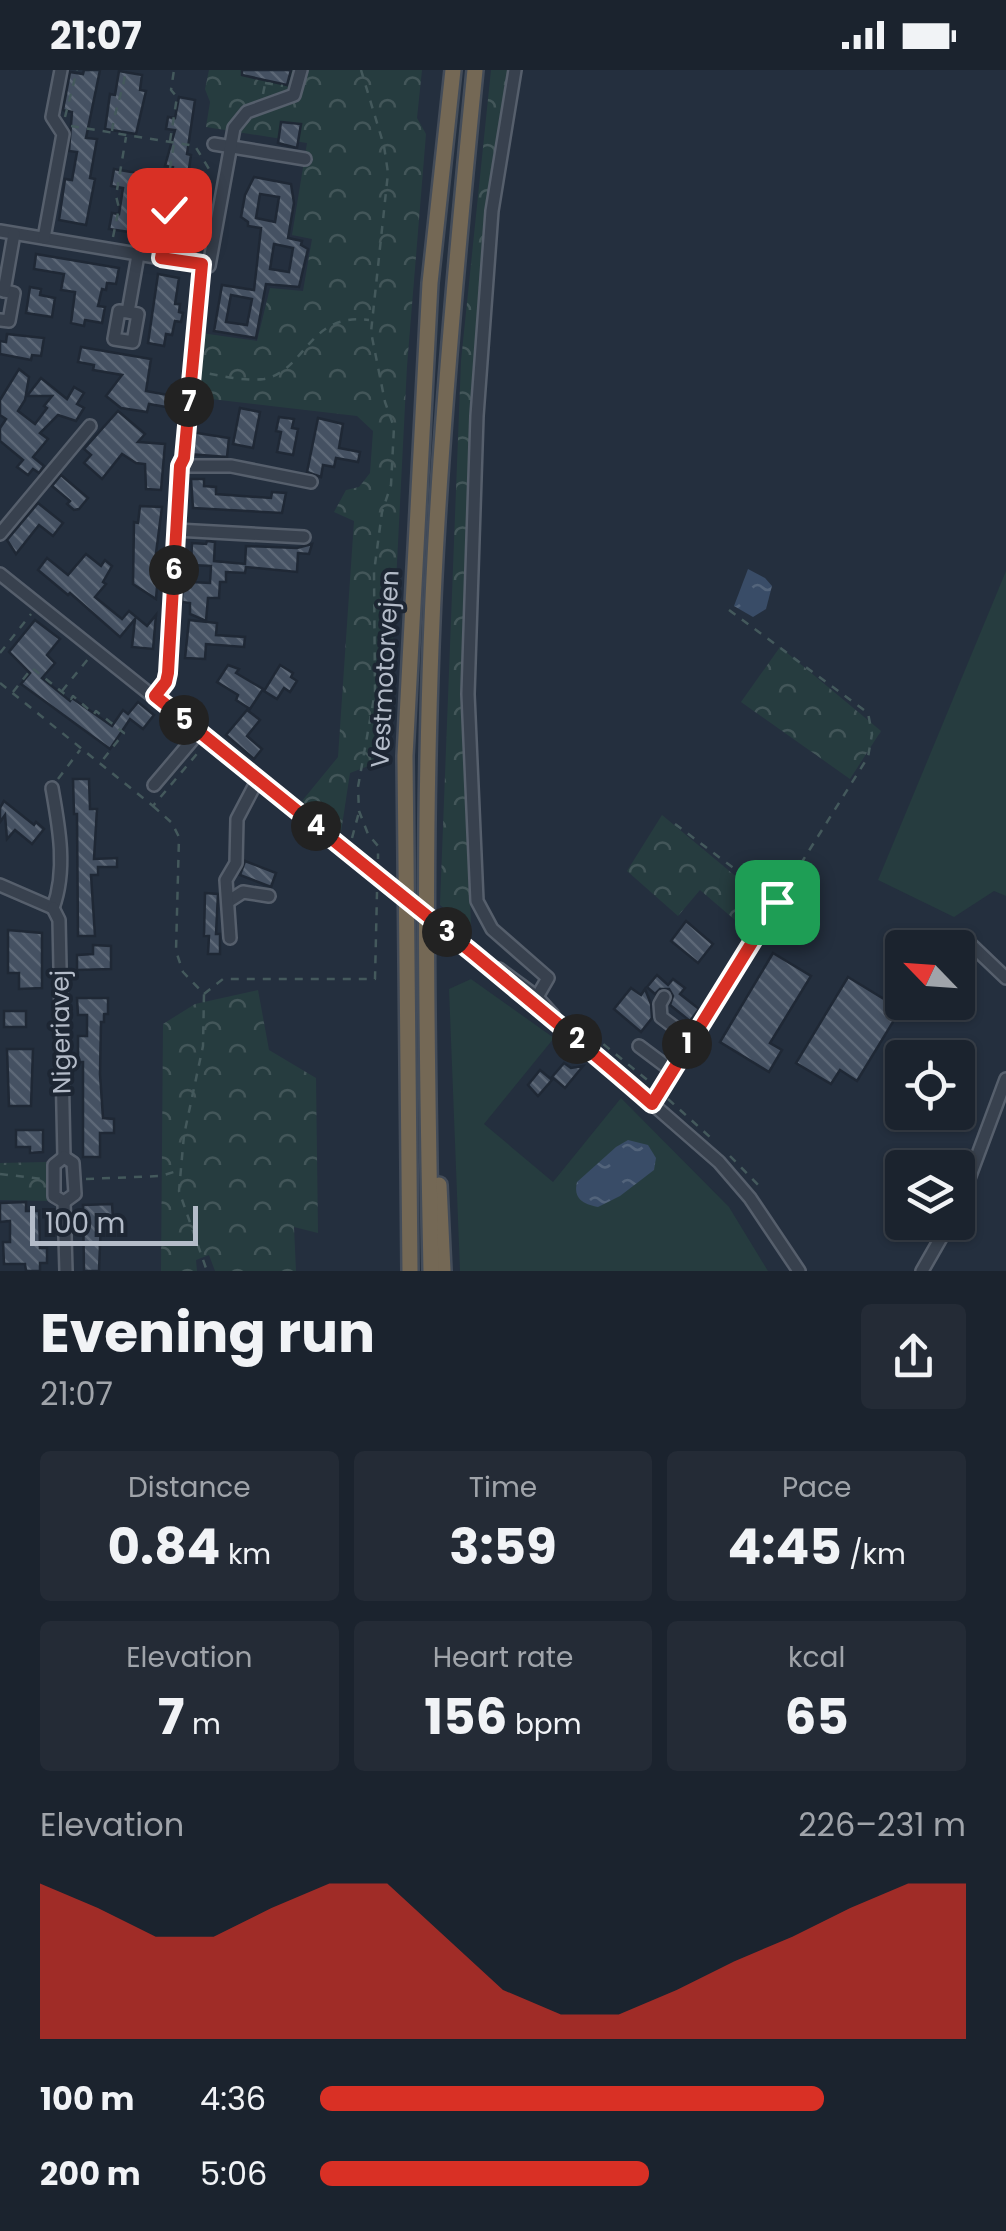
<!DOCTYPE html>
<meta charset="utf-8">
<style>
:root{--surface:#1b232e;--page:#242b36;--text:#f1f3f6;--muted:#a0a4aa;--line:#39404a;--accent:#d93025}
body{margin:0;font-family:Poppins,sans-serif;background:var(--page);color:var(--text);height:100vh;display:flex;flex-direction:column;font-size:38px;white-space:nowrap}
*{box-sizing:border-box;margin:0}
p{font-size:32px;color:var(--muted)}
.icon{flex:none;width:55px;height:55px;fill:none;stroke:currentColor;stroke-width:2;stroke-linecap:round;stroke-linejoin:round}
.map{position:relative;height:1201px;overflow:hidden}
.panel{display:flex;flex-direction:column;background:var(--surface);flex:1}
.panel>*{flex:none}
.needle{width:65px;rotate:295deg}
.controls{position:absolute;left:885px;top:860px;display:grid;gap:20px}
.controls a{display:grid;place-items:center;width:90px;height:90px;border-radius:10px;background:var(--surface);box-shadow:0 2px 8px #0004,0 0 0 2px var(--line);font-size:50px}
.scale{position:absolute;left:30px;bottom:25px;width:168px;box-sizing:border-box;padding-left:10px;border:5px solid #b4bcc9;border-top:0;font-size:28px;line-height:35px;white-space:nowrap;color:#b4bcc9;-webkit-text-stroke:8px #1d2633;paint-order:stroke}
.pin{position:absolute;display:grid;place-items:center;width:85px;height:85px;color:#fff;margin:-42px;border-radius:20px;box-shadow:0 5px 15px #0006}
.km{position:absolute;width:50px;height:50px;margin:-25px;border-radius:50%;background:#222;color:#fff;font-size:28px;line-height:50px;text-align:center}
.round{display:grid;place-items:center;flex:none;width:105px;height:105px;border-radius:10px;background:var(--page)}
.summary{display:flex;align-items:center;justify-content:space-between;height:170px;padding:0 40px}
h1{font-size:55px;font-weight:700;line-height:75px}
.metrics{display:grid;grid-template-columns:repeat(3,1fr);gap:15px;height:170px;padding:10px 40px}
.metrics div{display:grid;align-content:center;border-radius:10px;background:var(--page);text-align:center}
.metrics b{font-size:50px;font-weight:700}
.metrics small{font-size:28px;font-weight:400}
.metrics p{font-size:28px}
.chart{height:280px;padding:20px 40px}
.chart p{display:flex;justify-content:space-between}
.chart svg{width:100%;height:180px;margin-top:10px;fill:var(--accent);opacity:.7}
ul{padding:0 40px;list-style:none;font-size:32px}
li{display:grid;grid-template-columns:160px 120px 1fr;align-items:center;height:75px}
li i{height:25px;border-radius:12px;background:var(--accent)}
.status{display:flex;justify-content:space-between;align-items:center;height:70px;padding:0 50px;background:var(--surface);direction:ltr}
.status svg{height:28px;fill:currentColor}
.map>svg:first-child{display:block}
</style>
<div class="status"><b>21:07</b><svg viewBox="0 0 49 12"><path d="M0 12V9h3v3zM5 12V6h3v6zM10 12V3h3v9zM15 12V0h3v12zM26 1h20v11H26zM47 4h2v5h-2z"/></svg></div>
<div class="map">
<svg width="1006" height="1201" viewBox="0 0 1006 1201">
<defs>
<pattern id="forest-crowns" width="20" height="18" patternUnits="userSpaceOnUse" patternTransform="scale(2.5)"><rect width="20" height="18" fill="#263c3f"/><path d="M2 6a3 3 0 1 1 6 0M12 15a3 3 0 1 1 6 0" fill="none" stroke="#435659"/></pattern>
<pattern id="water-ripples" width="26" height="14" patternUnits="userSpaceOnUse" patternTransform="scale(2.5)"><rect width="26" height="14" fill="#394c67"/><path d="M2 4q2-2 4 0t4 0M15 11q2-2 4 0t4 0" fill="none" stroke="#53647b"/></pattern>
<pattern id="building-back-hatch" width="6" height="6" patternUnits="userSpaceOnUse" patternTransform="scale(2.5)"><rect width="6" height="6" fill="#455162"/><path d="M-1 5l2 2M0 0l6 6M5-1l2 2" fill="none" stroke="#5d6877"/></pattern>
</defs>
<rect width="100%" height="100%" fill="#242f3e"/>
<g fill="#263c3f">
<polygon points="1006,501 1006,826 994,821 954,847 878,810"/>
<polygon points="471,909 554,968 484,1054 553,1112 621,1028 729,1137 768,1201 460,1201 449,919"/>
</g>
<g fill="url(#forest-crowns)">
<polygon points="209,0 422,0 417,48 426,64 407,296 387,689 350,703 341,762 302,731 338,687 354,451 334,442 346,420 359,417 370,403 373,361 357,346 194,327 201,263 257,271 270,218 303,221 312,169 292,165 307,73 206,57 210,32 205,19"/>
<polygon points="491,0 511,0 489,139 464,583 471,860 440,835 461,291"/>
<polygon points="780,577 881,661 850,709 741,632"/>
<polygon points="662,745 774,838 756,868 700,820 678,846 627,801"/>
<polygon points="258,920 269,980 316,1008 318,1163 294,1157 296,1201 215,1201 209,1185 196,1190 197,1201 161,1201 163,954 195,934"/>
<polygon points="46,1092 47,1131 0,1130 0,1093"/>
</g>
<g fill="url(#water-ripples)">
<polygon points="748,499 765,508 772,516 766,539 753,547 734,536"/>
<path d="M628,1070L648,1075L656,1088L654,1100L620,1126L598,1137C583,1134 573,1129 577,1112L616,1077Z"/>
</g>
<g fill="url(#building-back-hatch)" stroke="#1f2835" stroke-width="2.5" fill-rule="evenodd">
<polygon points="84,0 100,0 86,68 97,69 90,108 95,109 86,155 59,150 65,109 72,110 77,82 69,81 72,42 63,40 70,2 83,4"/>
<polygon points="242,0 291,0 287,15 242,5"/>
<polygon points="119,1 142,5 140,20 146,21 136,64 105,59 110,24 115,25"/>
<polygon points="179,27 195,30 187,84 191,85 187,113 191,119 181,170 168,168 168,162 159,161 162,149 170,150 176,112 173,111 173,97 165,96 175,60 166,59 168,47 175,48"/>
<polygon points="281,52 301,54 297,78 278,73"/>
<polygon points="114,99 143,104 136,163 109,159 112,143 119,144 123,118 111,116"/>
<path d="M254,107L291,114L294,133L288,168L302,171L301,175L308,179L299,217L266,214L256,268L214,261L222,215L254,220L261,158L248,156V152L241,147L245,125ZM260,124L279,127L275,152L256,148ZM274,174L293,178L289,202L270,199ZM231,225L252,229L247,255L226,252Z"/>
<polygon points="36,184 119,198 116,214 107,213 106,220 102,219 98,236 105,237 102,253 85,250 84,256 71,253 75,222 61,220 64,204 34,199"/>
<polygon points="158,204 179,208 175,234 180,234 179,242 183,243 181,252 175,251 172,265 166,264 164,276 148,273"/>
<polygon points="30,217 41,219 40,225 55,228 52,247 26,243"/>
<polygon points="7,264 44,268 41,286 32,285 31,290 0,284 0,271 6,272"/>
<polygon points="81,277 151,289 146,321 179,327 177,339 149,334 147,342 121,338 106,326 122,305 93,300 94,295 78,292"/>
<polygon points="19,299 29,307 25,330 18,341 35,354 47,338 44,336 52,326 27,326 41,308 67,329 74,317 84,323 77,334 84,338 76,351 58,345 40,363 48,369 33,387 44,396 39,403 33,399 28,405 17,397 23,390 0,371 0,358 6,349 0,345 0,330"/>
<polygon points="240,338 260,342 253,378 233,374"/>
<polygon points="118,341 145,364 138,372 165,374 161,420 146,419 145,394 136,393 122,384 102,409 84,393 91,385 84,379"/>
<polygon points="279,347 294,349 292,358 298,359 293,385 277,382 281,362 276,361"/>
<polygon points="318,348 343,354 339,378 360,382 358,392 336,388 334,397 323,395 321,407 307,402"/>
<polygon points="191,362 229,368 227,387 188,384"/>
<polygon points="61,405 88,428 79,439 74,440 67,434 70,431 52,416"/>
<polygon points="191,409 204,409 204,416 216,417 216,424 271,428 272,422 286,423 282,443 193,438"/>
<polygon points="38,433 63,453 53,466 39,455 16,484 7,470"/>
<polygon points="140,436 162,437 155,491 159,492 156,529 133,514 134,452 138,453"/>
<polygon points="207,471 215,472 214,491 245,494 246,476 297,478 312,474 309,484 298,483 297,502 246,497 245,503 226,502 226,512 220,512 219,528 208,528 206,551 190,544 190,533 182,532 183,503 192,503 191,512 210,513 211,496 191,495 192,473 206,474"/>
<polygon points="86,484 101,496 105,490 112,496 103,512 106,514 95,527 122,549 129,541 147,556 156,545 153,579 132,577 135,549 120,567 70,523 68,525 38,500 47,488 68,505"/>
<polygon points="35,550 60,569 47,585 55,593 42,608 70,631 72,628 112,656 123,640 128,644 138,632 154,645 143,659 130,649 110,679 21,614 30,603 9,582"/>
<polygon points="189,550 217,553 216,565 245,567 244,577 206,574 205,589 185,588"/>
<polygon points="228,595 239,599 236,603 263,619 250,639 236,630 238,625 217,612"/>
<polygon points="280,595 293,603 291,607 297,611 290,622 284,618 277,629 264,621"/>
<polygon points="247,640 260,650 247,666 262,679 254,689 226,665"/>
<polygon points="73,709 89,709 90,739 97,739 94,789 117,788 117,797 98,797 98,805 91,805 95,866 78,866 77,744 74,744"/>
<polygon points="4,731 34,755 36,752 44,759 32,774 15,760 7,769 5,745 0,752 0,738"/>
<polygon points="245,791 276,803 271,817 240,805"/>
<polygon points="205,823 218,824 216,864 220,864 220,884 208,884 209,866 204,866"/>
<polygon points="686,851 713,874 698,893 671,871"/>
<polygon points="8,860 42,863 42,918 19,919 19,903 8,903"/>
<polygon points="93,875 111,876 111,899 77,900 77,885 93,884"/>
<polygon points="773,883 811,906 770,973 782,980 769,1002 720,972"/>
<polygon points="657,905 668,915 673,909 685,918 680,924 699,939 690,951 670,935 673,926 669,919 660,919 655,924 647,917"/>
<polygon points="848,907 884,929 896,910 902,914 902,937 857,1011 840,1000 831,1014 796,993"/>
<polygon points="631,918 641,925 645,919 651,934 652,948 641,962 614,939"/>
<polygon points="77,928 108,928 108,944 104,944 104,952 101,952 100,1004 103,1048 114,1049 114,1063 100,1063 100,1087 83,1087 83,992 78,992 78,966 87,966 87,945 78,945"/>
<rect x="4" y="941" width="22" height="16"/>
<polygon points="7,979 33,979 31,1036 9,1036"/>
<polygon points="564,993 571,998 583,996 565,1018 552,1007"/>
<polygon points="540,1000 552,1010 538,1026 528,1015"/>
<polygon points="16,1060 43,1060 43,1082 30,1083 30,1077 16,1077"/>
<polygon points="26,1132 26,1141 39,1141 40,1178 47,1178 47,1193 40,1193 40,1201 26,1201 25,1194 4,1194 3,1172 10,1172 10,1151 0,1152 0,1133"/>
<polygon points="112,1134 113,1149 101,1149 99,1201 84,1201 83,1135"/>
</g>
<g fill="none" stroke-linecap="round" stroke-linejoin="round">
<defs>
<g id="minor">
<polyline points="515,0 492,141 477,346 468,624 477,831 492,859 548,908 537,927"/>
<polyline points="214,74 305,89"/>
<polyline points="0,161 209,196 234,58 247,42 294,25 301,0"/>
<polyline points="44,168 63,64 52,47 61,0"/>
<polyline points="0,220 14,223 9,251 0,250"/>
<polyline points="4,221 14,164"/>
<polyline points="128,242 138,244 133,272 114,269 119,241 128,242 138,185"/>
<polyline points="176,460 304,467"/>
<polyline points="0,464 90,356"/>
<polyline points="0,504 365,796"/>
<polyline points="155,626 166,612 168,603 180,396 231,396 311,412"/>
<polyline points="154,715 199,662"/>
<path d="M52,718C59,757 67,800 53,838"/>
<polyline points="0,815 53,838"/>
<polyline points="229,831 243,822 269,826"/>
<polyline points="53,838 59,850 64,1087"/>
<polyline points="963,867 1006,908"/>
<polyline points="230,868 226,810 236,793 237,749 258,709"/>
<polyline points="475,884 516,922 562,955 719,1092 750,1128 799,1201"/>
<polyline points="499,899 537,927 553,945"/>
<polyline points="664,927 660,934 661,947 690,969"/>
<polyline points="639,976 671,1000"/>
<polyline points="652,1034 729,908"/>
<polygon points="64,1087 73,1093 75,1124 64,1132 54,1126 54,1095"/>
<polyline points="64,1132 66,1201"/>
<polyline points="958,1138 1006,1009"/>
<polyline points="922,1201 950,1152"/>
</g>
<g id="highway">
<polyline points="439,1115 443,1201"/>
<polyline points="410,1201 405,686 430,213 453,0"/>
<path d="M431,1201C426,952 422,701 437,452C446,301 460,151 475,0"/>
</g>
</defs>
<use href="#minor" stroke="#565f6c" stroke-width="16"/>
<use href="#highway" stroke="#434c59" stroke-width="20"/>
<g stroke="#44595c" stroke-width="2.5" stroke-dasharray="8 8" stroke-linecap="butt">
<polyline points="361,0 384,76 388,103 371,262 385,332 394,357 391,415 382,442 374,502 375,622 358,717 359,741 368,764 378,776 378,789"/>
<polyline points="265,13 283,16"/>
<polyline points="263,24 266,9"/>
<polyline points="65,47 77,0"/>
<polyline points="71,56 195,76 209,99 214,99"/>
<path d="M112,61C115,39 123,21 126,0"/>
<polyline points="170,71 177,27 171,20 174,0"/>
<polyline points="113,167 119,138 116,126 126,67"/>
<polyline points="163,177 169,140 165,130 174,73"/>
<path d="M194,301C215,304 243,312 264,309C306,301 308,242 369,250"/>
<polyline points="184,385 201,204"/>
<polyline points="729,540 868,643 872,664 868,687 735,898"/>
<polyline points="0,583 31,544"/>
<polyline points="0,613 153,736 201,679"/>
<polyline points="62,621 88,589"/>
<polyline points="13,622 32,598 71,629 73,626 94,644 96,641 124,663 101,692"/>
<polyline points="58,709 80,680"/>
<polyline points="153,736 172,753 179,767 176,881 183,902 204,924 203,976 184,1065 179,1121 207,1201"/>
<polyline points="675,754 776,830"/>
<polyline points="352,768 359,742"/>
<polyline points="204,924 223,909 375,909 377,822"/>
<polyline points="591,964 651,1013"/>
<polyline points="668,1029 710,1067"/>
<polyline points="730,1086 762,1119"/>
<polyline points="0,1104 43,1109"/>
<polyline points="86,1109 161,1106 177,1101"/>
</g>
<use href="#minor" stroke="#38414e" stroke-width="11"/>
<use href="#highway" stroke="#746855" stroke-width="15"/>
<defs>
<polyline id="minor-bridge" points="365,796 475,884"/>
</defs>
<use href="#minor-bridge" stroke="#565f6c" stroke-width="16" stroke-linecap="butt"/>
<use href="#minor-bridge" stroke="#38414e" stroke-width="11"/>
</g>
<g fill="none" stroke-linecap="round" stroke-linejoin="round">
<defs>
<path id="route" d="M169,140L161,188L202,194L184,388L180,396L168,603L166,612L155,626L474,884C534,934 594,983 652,1034L777,832"/>
</defs>
<use href="#route" stroke="#fff" stroke-width="20"/>
<use href="#route" stroke="#d93025" stroke-width="12"/>
</g>
<g text-anchor="middle" dominant-baseline="central" stroke-width="8" stroke-linejoin="round" paint-order="stroke">
<g font-size="25" fill="#b4bcc9" stroke="#1d2633">
<text transform="translate(385 599) rotate(-87)">Vestmotorvejen</text>
<text transform="translate(61 962) rotate(-91)">Nigeriavej</text>
</g>
</g>
</svg>
<div class="controls">
<a><svg class="needle" viewBox="-14 -14 28 28"><path d="M0-13l5 13h-10z" fill="#e53935"/><path d="M0 13l5-13h-10z" fill="#a0a4aa"/></svg></a>
<a><svg class="icon" aria-label="locate" viewBox="0 0 24 24"><circle cx="12" cy="12" r="6"/><path d="M12 2v4M12 18v4M2 12h4M18 12h4"/></svg></a>
<a><svg class="icon" aria-label="layers" viewBox="0 0 24 24"><path d="M12 4l9 5-9 5-9-5zM3 14l9 5 9-5"/></svg></a>
</div>
<div class="scale">100 m</div>
<div class="pin" style="left:777px;top:832px;background:#1e9e55"><svg class="icon" aria-label="arrive" viewBox="0 0 24 24"><path d="M6 21V4h12l-3 4 3 4H6"/></svg></div>
<div class="pin" style="left:169px;top:140px;background:#d93025"><svg class="icon" aria-label="check" viewBox="0 0 24 24"><path d="M5 12l5 5 9-10"/></svg></div>
<b class="km" style="left:687px;top:974px">1</b>
<b class="km" style="left:577px;top:969px">2</b>
<b class="km" style="left:447px;top:862px">3</b>
<b class="km" style="left:316px;top:756px">4</b>
<b class="km" style="left:184px;top:650px">5</b>
<b class="km" style="left:174px;top:500px">6</b>
<b class="km" style="left:189px;top:332px">7</b>
</div>
<section class="panel">
<div class="summary"><div><h1>Evening run</h1><p>21:07</p></div><a class="round"><svg class="icon" aria-label="share" viewBox="0 0 24 24"><path d="M12 15V3M7 8l5-5 5 5M5 13v7h14v-7"/></svg></a></div>
<div class="metrics">
<div><p>Distance</p><b>0.84<small> km</small></b></div>
<div><p>Time</p><b>3:59</b></div>
<div><p>Pace</p><b>4:45<small> /km</small></b></div>
</div>
<div class="metrics">
<div><p>Elevation</p><b>7<small> m</small></b></div>
<div><p>Heart rate</p><b>156<small> bpm</small></b></div>
<div><p>kcal</p><b>65</b></div>
</div>
<div class="chart"><p><span>Elevation</span>226–231 m</p>
<svg viewBox="0 0 160 44" preserveAspectRatio="none"><path d="M0 44V6L10 12L20 19L30 19L40 12L50 6L60 6L70 19L80 32L90 38L100 38L110 32L120 25L130 19L140 12L150 6L160 6V44z"/></svg>
</div>
<ul>
<li><b>100 m</b>4:36<i style="width:78%"></i></li>
<li><b>200 m</b>5:06<i style="width:51%"></i></li>
</ul>
</section>
